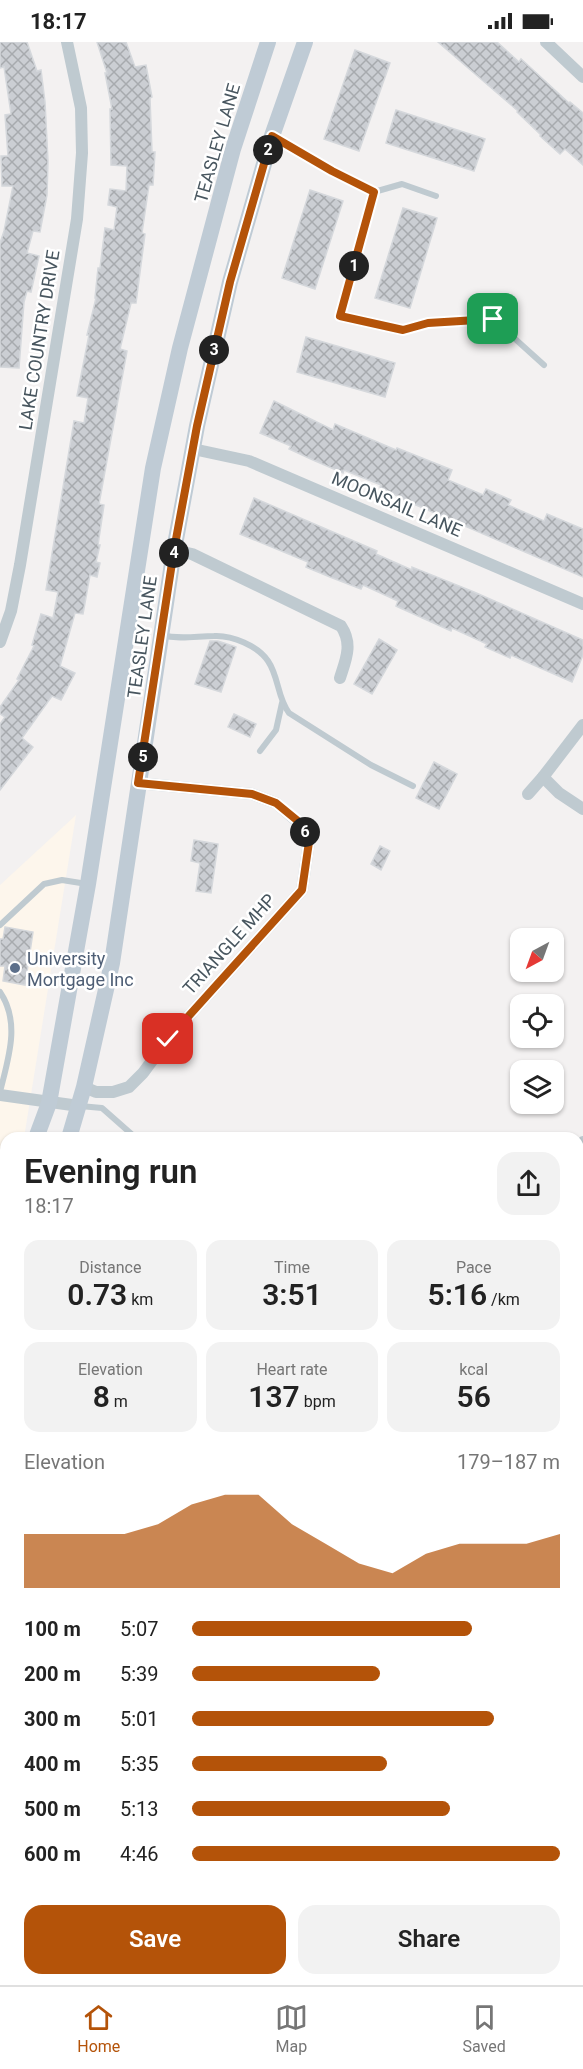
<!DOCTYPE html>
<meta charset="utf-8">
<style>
:root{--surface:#fff;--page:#f2f2f2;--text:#222;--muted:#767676;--line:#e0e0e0;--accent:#b45309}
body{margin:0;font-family:Roboto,sans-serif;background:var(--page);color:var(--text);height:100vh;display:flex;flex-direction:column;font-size:22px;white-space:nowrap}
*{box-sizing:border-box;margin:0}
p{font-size:20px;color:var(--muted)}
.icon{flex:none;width:33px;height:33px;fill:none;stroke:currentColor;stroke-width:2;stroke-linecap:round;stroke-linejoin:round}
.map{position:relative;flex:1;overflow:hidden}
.side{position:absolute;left:0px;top:1090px;width:584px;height:854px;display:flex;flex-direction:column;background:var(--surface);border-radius:18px 18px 0 0;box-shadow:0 2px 4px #0004}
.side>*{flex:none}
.needle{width:39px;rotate:221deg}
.controls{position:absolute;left:510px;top:886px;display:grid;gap:12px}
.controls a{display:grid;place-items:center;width:54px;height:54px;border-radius:12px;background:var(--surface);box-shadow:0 2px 4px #0004;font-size:30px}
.pin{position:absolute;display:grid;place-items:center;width:51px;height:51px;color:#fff;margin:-26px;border-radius:12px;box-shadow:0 3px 9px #0006}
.km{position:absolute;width:30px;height:30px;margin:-15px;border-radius:50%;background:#222;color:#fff;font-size:16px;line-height:30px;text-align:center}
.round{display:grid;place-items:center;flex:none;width:63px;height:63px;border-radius:18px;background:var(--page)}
.summary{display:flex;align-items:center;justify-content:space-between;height:102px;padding:0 24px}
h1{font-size:33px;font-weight:600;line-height:45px}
.figures{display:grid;grid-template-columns:repeat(3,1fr);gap:9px;height:102px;padding:6px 24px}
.figures div{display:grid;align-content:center;border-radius:15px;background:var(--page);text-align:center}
.figures b{font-size:30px;font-weight:600}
.figures small{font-size:16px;font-weight:400}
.figures p{font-size:16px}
.chart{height:168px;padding:12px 24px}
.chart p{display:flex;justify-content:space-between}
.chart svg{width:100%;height:108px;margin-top:6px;fill:var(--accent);opacity:.7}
.cta{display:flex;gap:12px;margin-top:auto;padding:12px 24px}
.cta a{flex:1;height:69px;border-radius:18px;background:var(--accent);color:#fff;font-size:24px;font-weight:600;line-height:69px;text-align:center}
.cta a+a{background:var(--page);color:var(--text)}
ul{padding:0 24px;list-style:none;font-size:20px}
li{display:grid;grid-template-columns:96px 72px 1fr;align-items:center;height:45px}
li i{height:15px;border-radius:8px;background:var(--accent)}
.status{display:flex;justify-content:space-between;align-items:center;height:42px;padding:0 30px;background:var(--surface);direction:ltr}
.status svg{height:16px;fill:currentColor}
.tab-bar{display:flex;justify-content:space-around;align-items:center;height:84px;border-top:2px solid var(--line);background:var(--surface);font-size:16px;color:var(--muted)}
.tab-bar a{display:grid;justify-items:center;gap:3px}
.tab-bar .current{color:var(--accent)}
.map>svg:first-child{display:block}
</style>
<div class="status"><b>18:17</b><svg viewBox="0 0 49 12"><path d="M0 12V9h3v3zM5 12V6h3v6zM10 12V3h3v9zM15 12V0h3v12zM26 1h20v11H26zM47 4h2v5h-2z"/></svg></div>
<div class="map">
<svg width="583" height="1943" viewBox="0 0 583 1943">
<defs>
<pattern id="grass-tufts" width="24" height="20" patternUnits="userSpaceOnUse" patternTransform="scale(1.5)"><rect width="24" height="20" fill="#c0f0cf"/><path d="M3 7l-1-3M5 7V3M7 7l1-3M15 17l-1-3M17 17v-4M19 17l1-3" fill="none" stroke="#9ec5ab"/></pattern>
<pattern id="water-rules" width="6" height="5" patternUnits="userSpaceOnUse" patternTransform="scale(1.5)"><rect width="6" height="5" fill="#8ce2ee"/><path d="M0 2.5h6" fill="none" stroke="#74bac4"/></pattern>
<pattern id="building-cross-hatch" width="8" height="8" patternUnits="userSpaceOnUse" patternTransform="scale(1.5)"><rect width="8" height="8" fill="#cbced3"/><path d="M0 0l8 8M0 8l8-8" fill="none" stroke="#a7aaae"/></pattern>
</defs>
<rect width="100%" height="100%" fill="#f3f1f1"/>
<polygon fill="#fdf6ec" points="76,773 24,1096 6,1096 6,1150 0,1167 0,843"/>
<polygon fill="url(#grass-tufts)" points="6,1791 6,1938 248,1938 253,1943 0,1943 2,1848 0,1847 0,1798"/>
<polygon fill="url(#water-rules)" points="583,1265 583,1399 578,1400 578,1269"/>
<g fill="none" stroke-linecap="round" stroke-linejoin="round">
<polyline stroke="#8ce2ee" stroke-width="4.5" points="0,1785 6,1776"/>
</g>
<g fill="url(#building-cross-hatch)" stroke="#d5d8dc" stroke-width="1.5">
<polygon points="0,0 27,0 37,29 41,28 45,60 48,119 47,153 40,190 33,189 27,211 39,214 31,250 27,249 24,260 19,326 0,325 0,201 4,189 13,144 2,144 1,114 8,114 5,73 11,72 4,25 0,26"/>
<polygon points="97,0 126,0 135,25 146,23 152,55 150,56 152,110 155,110 153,143 149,143 142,191 145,192 136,261 131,261 120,307 127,309 99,462 104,463 98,503 100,503 96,520 100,521 97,535 90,533 83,572 75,571 60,624 75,631 61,658 52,654 22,696 33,705 0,748 0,682 5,675 0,672 0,665 19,638 17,637 34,604 32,603 41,572 53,576 58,550 46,548 74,379 84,381 88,356 77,354 89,293 87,293 96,256 95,256 98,226 100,226 105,186 114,188 117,165 108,163 110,147 126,149 127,124 111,123 110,67 112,67 105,31 107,31"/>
<polygon points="438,0 497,0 519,20 521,17 569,61 570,60 583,71 583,123 565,107 560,112 540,94 541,93 517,70 518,69"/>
<polygon points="355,8 390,21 359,109 324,97"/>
<polygon points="396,68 485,97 474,129 386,101"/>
<polygon points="310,148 343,159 315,247 282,236"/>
<polygon points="403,166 437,176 410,266 375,256"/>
<polygon points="306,295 395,321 385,355 297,330"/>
<polygon points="274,359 333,388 335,382 396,408 397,406 452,428 448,438 483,453 486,447 511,458 508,463 544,479 547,472 583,487 583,535 409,460 380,445 381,443 344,428 343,431 313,418 289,407 291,404 260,391"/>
<polygon points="254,456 377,509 376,512 412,528 412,525 474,550 583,598 583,613 572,640 511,613 510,616 485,605 487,602 452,586 451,589 396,564 398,559 363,543 361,547 330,535 306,525 308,520 240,492"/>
<polygon points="379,597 397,608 372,652 354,642"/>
<polygon points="210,599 218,599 236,605 221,650 195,642"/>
<polygon points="234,672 256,682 250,695 228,685"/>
<polygon points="434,720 457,732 439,767 416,756"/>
<polygon points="194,798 218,802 211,851 196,849 200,821 191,819"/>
<polygon points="380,804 390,809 381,828 371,822"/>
<polygon points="5,885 33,890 25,943 3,939 5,924 0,924 0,897 3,897"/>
</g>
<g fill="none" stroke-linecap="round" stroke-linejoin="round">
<g stroke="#bfcad0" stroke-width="6">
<polyline points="273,95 331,129 374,150 340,274 403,288 428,281 493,277 544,323"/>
<polyline points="374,150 402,142 436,154"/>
<path d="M162,593C179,598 197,594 214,594C232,593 258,604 268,619C279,635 277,655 289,671L371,723L413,744"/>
<polyline points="260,709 276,688 282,661"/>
<polyline points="0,883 44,842 62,838 87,842"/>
<path d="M0,950C21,981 8,1017 0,1050"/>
<polyline points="80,1064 102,1066 136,1096"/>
<polyline points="0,1365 6,1358"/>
<polyline points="0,1424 6,1416"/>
<polyline points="0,1679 6,1684"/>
<polyline points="0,1727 6,1719"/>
</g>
<g stroke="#bfcad0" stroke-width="12">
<polyline points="546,0 583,35"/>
<polyline points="193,407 249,419 583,562"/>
<path d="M174,508L192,512L341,584C353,602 346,617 340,636"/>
<polyline points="0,600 11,569 20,523 77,177 82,111 81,66 67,0"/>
<polyline points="543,735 559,751 583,767"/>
<polyline points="528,752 543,735 583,683"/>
<polyline points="84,1045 96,1050 113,1050 129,1045 143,1031 168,997 302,848 309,800 304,785 276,761 252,752 138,741"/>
<polyline points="0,1053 79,1064"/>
<polyline points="578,1106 583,1100"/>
<polyline points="0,1435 6,1440"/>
<polyline points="578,1537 583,1542"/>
<polyline points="401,1938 407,1943"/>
<polyline points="431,1943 436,1938"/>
</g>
<g stroke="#bfcbd5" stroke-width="16">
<polyline points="36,1096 49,1061 88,842 153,426 180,306 233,107 268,0"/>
<polyline points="69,1096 84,1045 112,921 174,508 197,384 230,240 272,94 305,0"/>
<polyline points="0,1196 6,1180"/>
<polyline points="0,1270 6,1259"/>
</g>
</g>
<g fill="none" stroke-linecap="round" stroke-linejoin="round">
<defs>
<polyline id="route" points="168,997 302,848 309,800 304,784 276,761 252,752 138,741 174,508 197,384 230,240 272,94 332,129 374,150 340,274 403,288 428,281 493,277"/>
</defs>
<use href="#route" stroke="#fff" stroke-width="12"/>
<use href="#route" stroke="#b45309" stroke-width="8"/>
</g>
<circle fill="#5c6f8a" stroke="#fff" stroke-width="2" cx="15" cy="926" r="6"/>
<g text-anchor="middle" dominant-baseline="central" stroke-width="5" stroke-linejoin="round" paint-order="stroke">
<g font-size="18" fill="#48565f" stroke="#fff">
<text transform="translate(217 101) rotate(-74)">TEASLEY LANE</text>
<text transform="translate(39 298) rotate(-81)">LAKE COUNTRY DRIVE</text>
<text transform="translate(397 462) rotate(23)">MOONSAIL LANE</text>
<text transform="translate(142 595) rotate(-82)">TEASLEY LANE</text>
<text transform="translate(229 902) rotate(-48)">TRIANGLE MHP</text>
</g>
<g font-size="18" fill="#4e5e75" stroke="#fff" text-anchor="start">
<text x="27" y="916">University<tspan x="27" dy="21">Mortgage Inc</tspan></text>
</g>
</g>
</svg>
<div class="controls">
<a><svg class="needle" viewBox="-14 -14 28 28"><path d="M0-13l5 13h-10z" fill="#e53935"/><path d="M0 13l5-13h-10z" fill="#767676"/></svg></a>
<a><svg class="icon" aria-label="locate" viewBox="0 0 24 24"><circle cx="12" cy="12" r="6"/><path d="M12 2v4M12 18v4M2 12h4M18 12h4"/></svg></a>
<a><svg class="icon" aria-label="layers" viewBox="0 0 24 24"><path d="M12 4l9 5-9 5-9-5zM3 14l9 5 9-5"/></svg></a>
</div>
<div class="pin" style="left:493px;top:277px;background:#1e9e55"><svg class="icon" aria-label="arrive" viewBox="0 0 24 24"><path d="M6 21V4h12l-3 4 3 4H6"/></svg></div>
<div class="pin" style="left:168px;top:997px;background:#d93025"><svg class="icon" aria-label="check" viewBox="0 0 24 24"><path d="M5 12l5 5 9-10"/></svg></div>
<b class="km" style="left:354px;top:224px">1</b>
<b class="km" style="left:268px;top:108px">2</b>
<b class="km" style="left:214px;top:308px">3</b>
<b class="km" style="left:174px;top:511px">4</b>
<b class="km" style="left:143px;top:715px">5</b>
<b class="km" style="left:305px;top:790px">6</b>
<section class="side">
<div class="summary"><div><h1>Evening run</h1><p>18:17</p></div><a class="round"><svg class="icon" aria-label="share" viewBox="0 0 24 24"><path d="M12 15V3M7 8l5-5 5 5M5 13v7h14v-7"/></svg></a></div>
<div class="figures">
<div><p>Distance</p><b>0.73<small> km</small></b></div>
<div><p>Time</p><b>3:51</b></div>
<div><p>Pace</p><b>5:16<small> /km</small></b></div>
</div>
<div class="figures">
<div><p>Elevation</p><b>8<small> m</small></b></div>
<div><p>Heart rate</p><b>137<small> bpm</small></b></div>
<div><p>kcal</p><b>56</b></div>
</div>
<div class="chart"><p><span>Elevation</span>179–187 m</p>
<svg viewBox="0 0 160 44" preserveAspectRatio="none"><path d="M0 44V22L10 22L20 22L30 22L40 18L50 10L60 6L70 6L80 18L90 26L100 34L110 38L120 30L130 26L140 26L150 26L160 22V44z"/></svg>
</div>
<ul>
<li><b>100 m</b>5:07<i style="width:76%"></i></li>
<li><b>200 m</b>5:39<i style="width:51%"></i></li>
<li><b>300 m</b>5:01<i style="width:82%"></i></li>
<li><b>400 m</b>5:35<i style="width:53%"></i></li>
<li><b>500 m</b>5:13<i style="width:70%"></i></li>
<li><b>600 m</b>4:46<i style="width:100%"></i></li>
</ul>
<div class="cta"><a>Save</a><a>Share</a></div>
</section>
</div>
<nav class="tab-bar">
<a class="current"><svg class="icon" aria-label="home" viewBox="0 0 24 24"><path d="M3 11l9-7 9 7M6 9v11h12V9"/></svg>Home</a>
<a><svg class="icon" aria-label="map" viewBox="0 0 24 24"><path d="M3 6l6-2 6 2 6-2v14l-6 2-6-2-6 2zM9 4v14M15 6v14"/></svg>Map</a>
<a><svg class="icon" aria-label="saved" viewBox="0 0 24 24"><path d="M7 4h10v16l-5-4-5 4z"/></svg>Saved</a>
</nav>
